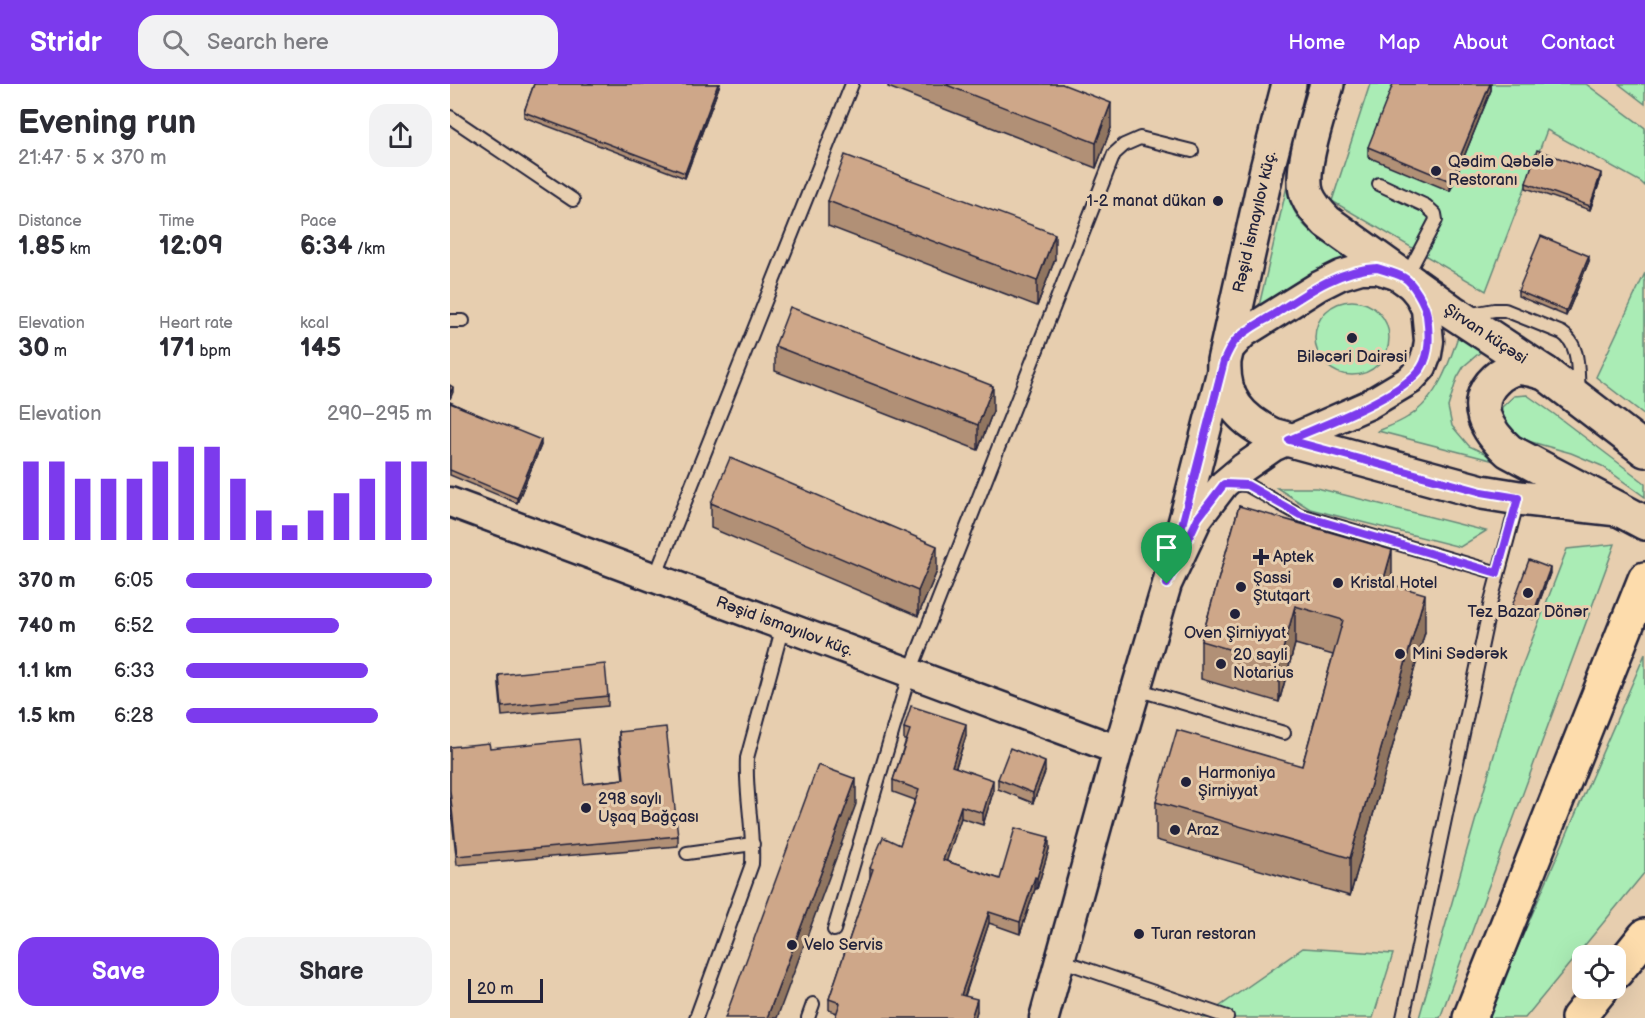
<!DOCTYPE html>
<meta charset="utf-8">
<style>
:root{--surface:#fff;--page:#f2f2f3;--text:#2b2b33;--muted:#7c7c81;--accent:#7c3aed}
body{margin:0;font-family:"Balsamiq Sans",sans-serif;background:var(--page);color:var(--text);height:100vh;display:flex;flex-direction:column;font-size:22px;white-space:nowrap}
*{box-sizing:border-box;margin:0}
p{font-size:20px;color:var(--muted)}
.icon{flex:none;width:33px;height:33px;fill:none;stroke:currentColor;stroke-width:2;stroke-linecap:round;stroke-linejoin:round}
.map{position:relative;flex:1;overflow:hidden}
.details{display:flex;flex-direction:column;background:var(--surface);width:450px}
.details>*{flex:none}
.tools{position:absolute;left:1122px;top:861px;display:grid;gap:12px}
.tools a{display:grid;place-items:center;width:54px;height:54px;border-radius:12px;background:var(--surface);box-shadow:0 6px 24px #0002;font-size:30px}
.scale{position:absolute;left:18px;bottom:15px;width:75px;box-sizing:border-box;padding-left:6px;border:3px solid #22223b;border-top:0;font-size:16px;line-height:21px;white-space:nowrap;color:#22223b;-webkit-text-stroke:4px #e7ceaf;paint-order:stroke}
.pin{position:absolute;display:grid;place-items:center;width:51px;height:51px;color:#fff;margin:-62px -26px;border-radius:50% 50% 50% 0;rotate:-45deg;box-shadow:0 0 6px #0007}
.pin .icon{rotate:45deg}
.round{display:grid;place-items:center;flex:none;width:63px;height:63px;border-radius:18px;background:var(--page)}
.summary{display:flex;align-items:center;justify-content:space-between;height:102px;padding:0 18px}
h1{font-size:33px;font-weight:700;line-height:45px}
.metrics{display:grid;grid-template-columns:repeat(3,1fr);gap:9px;height:102px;padding:6px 18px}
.metrics div{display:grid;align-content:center}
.metrics b{font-size:26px;font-weight:700}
.metrics small{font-size:16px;font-weight:400}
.metrics p{font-size:16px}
.chart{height:168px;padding:12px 18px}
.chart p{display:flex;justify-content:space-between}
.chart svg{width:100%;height:108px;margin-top:6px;stroke:var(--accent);stroke-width:6}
.cta{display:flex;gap:12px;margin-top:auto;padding:12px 18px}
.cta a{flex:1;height:69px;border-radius:18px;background:var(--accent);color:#fff;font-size:24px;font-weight:700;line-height:69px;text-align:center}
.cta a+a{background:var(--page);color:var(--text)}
ul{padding:0 18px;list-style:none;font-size:20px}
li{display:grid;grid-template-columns:96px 72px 1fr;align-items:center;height:45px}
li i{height:15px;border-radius:8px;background:var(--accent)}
header{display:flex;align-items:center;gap:36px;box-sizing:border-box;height:84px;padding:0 30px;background:var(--accent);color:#fff}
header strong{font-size:28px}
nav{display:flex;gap:33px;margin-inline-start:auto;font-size:21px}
.search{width:420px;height:54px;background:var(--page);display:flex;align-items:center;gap:15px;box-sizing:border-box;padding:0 21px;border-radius:18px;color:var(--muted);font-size:22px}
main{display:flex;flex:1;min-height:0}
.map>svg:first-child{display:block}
</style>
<header>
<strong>Stridr</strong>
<div class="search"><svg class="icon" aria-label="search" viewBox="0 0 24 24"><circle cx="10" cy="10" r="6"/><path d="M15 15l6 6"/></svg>Search here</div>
<nav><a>Home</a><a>Map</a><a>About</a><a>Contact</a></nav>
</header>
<main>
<section class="details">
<div class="summary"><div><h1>Evening run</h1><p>21:47 · 5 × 370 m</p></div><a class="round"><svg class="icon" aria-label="share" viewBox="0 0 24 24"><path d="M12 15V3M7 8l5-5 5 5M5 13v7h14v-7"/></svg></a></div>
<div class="metrics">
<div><p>Distance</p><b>1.85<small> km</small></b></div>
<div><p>Time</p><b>12:09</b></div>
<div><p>Pace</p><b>6:34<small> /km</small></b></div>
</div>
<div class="metrics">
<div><p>Elevation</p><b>30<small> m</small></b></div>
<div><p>Heart rate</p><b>171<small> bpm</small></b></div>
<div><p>kcal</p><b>145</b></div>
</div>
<div class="chart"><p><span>Elevation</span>290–295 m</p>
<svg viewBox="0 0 160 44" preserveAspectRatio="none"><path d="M5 44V12M15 44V12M25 44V19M35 44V19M45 44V19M55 44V12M65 44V6M75 44V6M85 44V19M95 44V32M105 44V38M115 44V32M125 44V25M135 44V19M145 44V12M155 44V12"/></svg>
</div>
<ul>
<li><b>370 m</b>6:05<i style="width:100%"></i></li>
<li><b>740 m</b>6:52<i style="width:62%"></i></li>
<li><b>1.1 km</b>6:33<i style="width:74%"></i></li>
<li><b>1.5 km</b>6:28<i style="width:78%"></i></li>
</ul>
<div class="cta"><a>Save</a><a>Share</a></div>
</section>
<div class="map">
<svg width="1195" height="934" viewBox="0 0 1195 934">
<rect width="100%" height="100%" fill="#e7ceaf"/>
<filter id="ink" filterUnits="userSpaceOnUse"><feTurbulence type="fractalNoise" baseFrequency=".0167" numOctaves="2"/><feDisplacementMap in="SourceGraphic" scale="12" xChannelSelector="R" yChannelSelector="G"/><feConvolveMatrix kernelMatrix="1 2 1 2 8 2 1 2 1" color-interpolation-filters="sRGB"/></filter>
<g filter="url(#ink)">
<g fill="#aaecb5" stroke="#668778" stroke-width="1.5">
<polygon points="920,0 1136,0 1195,44 1195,102 1191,98 1097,46 1036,207 882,117"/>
<polygon points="1169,0 1195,0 1195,20"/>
<path d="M838,98C839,106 839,115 842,122C852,148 881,162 902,177H887L875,182L809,222Z"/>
<polygon points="1195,189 1195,331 1146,293"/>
<circle cx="902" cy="254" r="37"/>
<path d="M1010,246L1034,265L1014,282L1007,294L998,323L1002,342L1019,362L1060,381L928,347C938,343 949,339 958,333C988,315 1000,278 1010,246Z"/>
<polygon points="1077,311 1104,330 1195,399 1195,413 1152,382 1121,369 1067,354 1051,338 1052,323 1064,312"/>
<polygon points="827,404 867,404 1036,447 1010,463 860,425"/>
<polygon points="1165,460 990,934 969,934 1062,608 1117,465"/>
<polygon points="1195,570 1195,788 1075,934 1037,934"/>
<polygon points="853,864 943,870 923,934 753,934"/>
</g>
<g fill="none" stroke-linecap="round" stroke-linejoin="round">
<defs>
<g id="service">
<polyline points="0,33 123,116"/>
<polyline points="929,100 976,122 985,130 986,136 956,193"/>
<path d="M1017,231L1044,226H1055L1112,249C1131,261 1127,289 1129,309"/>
<polyline points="0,237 13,237"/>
<polyline points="778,400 797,401 850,431 1048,489"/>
<polyline points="205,493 402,0"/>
<polyline points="686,605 834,649"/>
<polyline points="237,769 303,760"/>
<polyline points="384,846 460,588 664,70 674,61 690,54 742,67"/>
<polyline points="610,876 777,933"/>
<path d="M246,934L302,780C304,744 295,710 297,674L333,542"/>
<polyline points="358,934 363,920"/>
<polyline points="953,934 1041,517 1068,416"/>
</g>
<g id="tertiary">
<path id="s1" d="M0,418L668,666"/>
<polyline points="594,934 668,666 717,500 774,277 780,264 794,249 869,202 891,191 911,185 927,185 955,194 969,211 976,225 979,257 977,270 972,283 960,296 918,321 823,363 793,384 774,400 748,434 717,500"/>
</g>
<g id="secondary">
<path d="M839,0L817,85L774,277C772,315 790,335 822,351L1032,408L1069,414L1168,425"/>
<path id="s2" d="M877,0C870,27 848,86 857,111C861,121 869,130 877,138L1001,227L1095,289L1195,366"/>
<path d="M1095,289C1086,287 1076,283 1067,284C1060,285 1051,290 1046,295C1019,320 1038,348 1059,367L1195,439"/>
</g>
<g id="trunk">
<polyline points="1166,888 1195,852"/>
<polyline points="1128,934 1152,904"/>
</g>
<polyline id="motorway" points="1020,934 1195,495"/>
</defs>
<use href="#service" stroke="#22223b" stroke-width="16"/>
<use href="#tertiary" stroke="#22223b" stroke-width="33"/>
<use href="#secondary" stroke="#22223b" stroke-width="38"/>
<use href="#trunk" stroke="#22223b" stroke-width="38"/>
<use href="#motorway" stroke="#22223b" stroke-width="38"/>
<use href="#service" stroke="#e7ceaf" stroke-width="12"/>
<use href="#tertiary" stroke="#e7ceaf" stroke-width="28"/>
<use href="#secondary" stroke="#e7ceaf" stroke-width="33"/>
<use href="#trunk" stroke="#fddcac" stroke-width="33"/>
<use href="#motorway" stroke="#fddcac" stroke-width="33"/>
</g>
<g fill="#b19076" stroke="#22223b" stroke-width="1.5">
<polygon points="84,0 270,0 235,94 74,33 74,28"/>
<polygon points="438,0 612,0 661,44 646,84 438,3"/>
<polygon points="1041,0 1041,6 1000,107 918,73 918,63"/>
<polygon points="1151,94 1140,126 1076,104 1076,99"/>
<polygon points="378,117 605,175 587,222 378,142"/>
<polygon points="1139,177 1116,232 1068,212 1068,207"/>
<polygon points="325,262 543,327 528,366 325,287"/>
<polygon points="0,318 91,361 67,419 0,391"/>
<polygon points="261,419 487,487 468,532 261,444"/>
<polygon points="789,422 942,500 975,548 900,812 706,756 706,718 852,682 883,571 845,560 829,618 751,595 751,557"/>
<polygon points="1100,489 1083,535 1062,527 1062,522"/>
<polygon points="49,591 158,612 158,622 52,632 49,601"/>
<polygon points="454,644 516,652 506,683 543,708 533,741 511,734 496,777 550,795 599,765 587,805 585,805 570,850 539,839 515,912 527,927 525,934 385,934 387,929 379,926 379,915 420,794 420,784 450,761 465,716 443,708 443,696 456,656 454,656"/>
<polygon points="169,648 228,752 228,762 7,781 0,716 0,663 40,664 134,700 173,695 169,657"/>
<polygon points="595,688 583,719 548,705 548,695"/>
</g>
<g fill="#907560" stroke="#22223b" stroke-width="1.5">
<polygon points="268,0 270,0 235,94 235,89"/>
<polygon points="1040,0 1041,0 1041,6 1000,107 1000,97"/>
<polygon points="661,19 661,44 646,84 646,59"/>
<polygon points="1151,89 1151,94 1140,126 1140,122"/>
<polygon points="605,150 605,175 587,222 587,197"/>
<polygon points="1139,172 1139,177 1116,232 1116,227"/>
<polygon points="543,302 543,327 528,366 528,341"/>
<polygon points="3,303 3,308 0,315 0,310"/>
<polygon points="91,356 91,361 67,419 67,414"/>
<polygon points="487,462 487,487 468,532 468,507"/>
<polygon points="942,466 942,505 933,498"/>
<polygon points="1100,484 1100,489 1083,535 1083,530"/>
<polygon points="975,510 975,548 900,812 900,774"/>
<polygon points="845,522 845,560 829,618 829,580"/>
<polygon points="516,640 516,652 502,694 502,682"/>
<polygon points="595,678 595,688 583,719 583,709"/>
<polygon points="406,695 406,720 327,934 317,934"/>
<polygon points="543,696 543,708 533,741 533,729"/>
<polygon points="511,722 511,734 493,788 493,776"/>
<polygon points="599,753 599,765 587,805 587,794"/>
<polygon points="585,793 585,805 570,850 570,838"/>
<polygon points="539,828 539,839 511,922 511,911"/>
<polygon points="527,915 527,927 525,934 521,934"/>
</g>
<g fill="#cea789" stroke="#22223b" stroke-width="1.5">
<polygon points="84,0 268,0 235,89 74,28"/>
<polygon points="494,0 612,0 661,19 646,59"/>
<polygon points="943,0 1040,0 1000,97 918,63"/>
<polygon points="1087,66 1151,89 1140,122 1076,99"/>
<polygon points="395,71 605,150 587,197 378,117"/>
<polygon points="1091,152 1139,172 1116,227 1068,207"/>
<polygon points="340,223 543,302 528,341 325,262"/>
<polygon points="0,301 3,303 0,310"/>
<polygon points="0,319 91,356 67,414 0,386"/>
<polygon points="280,374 487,462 468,507 261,419"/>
<polygon points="789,422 942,466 933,498 975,510 900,774 706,718 727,646 852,682 893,536 845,522 829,580 751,557"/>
<polygon points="1079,476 1100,484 1083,530 1062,522"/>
<polygon points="155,580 158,612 52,623 49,591"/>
<polygon points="461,622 516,640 502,682 543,696 533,729 511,722 493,776 550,795 565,744 599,753 587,794 585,793 570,838 539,828 511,911 527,915 521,934 385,934 390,919 379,915 423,785 420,784 433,753 450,761 469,706 443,696 460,646 454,644"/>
<polygon points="216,643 228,752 7,772 0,706 0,663 39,659 40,664 129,655 134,700 174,695 169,648"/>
<polygon points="560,664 595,678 583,709 548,695"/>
<polygon points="368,681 406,695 317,934 275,934"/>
</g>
</g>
<g fill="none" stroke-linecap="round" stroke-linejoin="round" filter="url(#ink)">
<defs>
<path id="route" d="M927,184C936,187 945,189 953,193C963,198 975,220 977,231C979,248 981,269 971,284C951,313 873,341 839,356L1032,408L1068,414L1047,489L850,431L797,401L774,400L748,434L717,500L774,277C777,270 780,263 785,257C795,246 810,239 823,231C855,210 887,186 927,184Z"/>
</defs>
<use href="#route" stroke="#fff" stroke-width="12"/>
<use href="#route" stroke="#7c3aed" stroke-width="8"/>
</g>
<g fill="#22223b" stroke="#e7ceaf" stroke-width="2">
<circle cx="986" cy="87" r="6"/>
<circle cx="768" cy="117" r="6"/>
<circle cx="902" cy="254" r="6"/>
<path d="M808 464h6v6h6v6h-6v6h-6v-6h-6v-6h6z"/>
<circle cx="888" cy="499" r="6"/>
<circle cx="791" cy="503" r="6"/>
<circle cx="1078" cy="509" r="6"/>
<circle cx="785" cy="530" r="6"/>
<circle cx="950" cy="570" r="6"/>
<circle cx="771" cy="580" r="6"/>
<circle cx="736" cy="698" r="6"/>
<circle cx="136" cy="724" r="6"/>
<circle cx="725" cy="746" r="6"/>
<circle cx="689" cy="850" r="6"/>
<circle cx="342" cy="861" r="6"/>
</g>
<g text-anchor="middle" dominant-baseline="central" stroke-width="6" stroke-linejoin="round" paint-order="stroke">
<g font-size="16" fill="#22223b" stroke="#e7ceaf" text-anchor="start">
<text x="998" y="78">Qədim Qəbələ<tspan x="998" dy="18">Restoranı</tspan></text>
<text x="756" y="117" text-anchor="end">1-2 manat dükan</text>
<text x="902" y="273" text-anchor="middle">Biləcəri Dairəsi</text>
<text x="823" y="473">Aptek</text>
<text x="803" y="494">Şassi<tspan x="803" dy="18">Ştutqart</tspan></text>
<text x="900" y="499">Kristal Hotel</text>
<text x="1078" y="528" text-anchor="middle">Tez Bazar Dönər</text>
<text x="785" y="549" text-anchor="middle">Oven Şirniyyat</text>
<text x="962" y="570">Mini Sədərək</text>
<text x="783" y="571">20 sayli<tspan x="783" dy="18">Notarius</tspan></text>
<text x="748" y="689">Harmoniya<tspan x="748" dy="18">Şirniyyat</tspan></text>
<text x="148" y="715">298 saylı<tspan x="148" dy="18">Uşaq Bağçası</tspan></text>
<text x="737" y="746">Araz</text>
<text x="701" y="850">Turan restoran</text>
<text x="354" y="861">Velo Servis</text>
</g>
<g font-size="16" fill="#22223b" stroke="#e7ceaf">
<text transform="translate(805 138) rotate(-77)">Rəşid İsmayılov küç.</text>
<text stroke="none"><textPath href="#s2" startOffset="342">Şirvan küçəsi</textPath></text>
<text stroke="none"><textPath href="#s1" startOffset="357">Rəşid İsmayılov küç.</textPath></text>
</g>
</g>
</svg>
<div class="tools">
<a><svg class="icon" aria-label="locate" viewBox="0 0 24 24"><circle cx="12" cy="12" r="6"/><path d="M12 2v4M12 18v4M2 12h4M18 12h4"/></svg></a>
</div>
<div class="scale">20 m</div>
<div class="pin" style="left:717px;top:500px;background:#1e9e55"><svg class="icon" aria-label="arrive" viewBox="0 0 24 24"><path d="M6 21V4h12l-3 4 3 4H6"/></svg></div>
</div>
</main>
